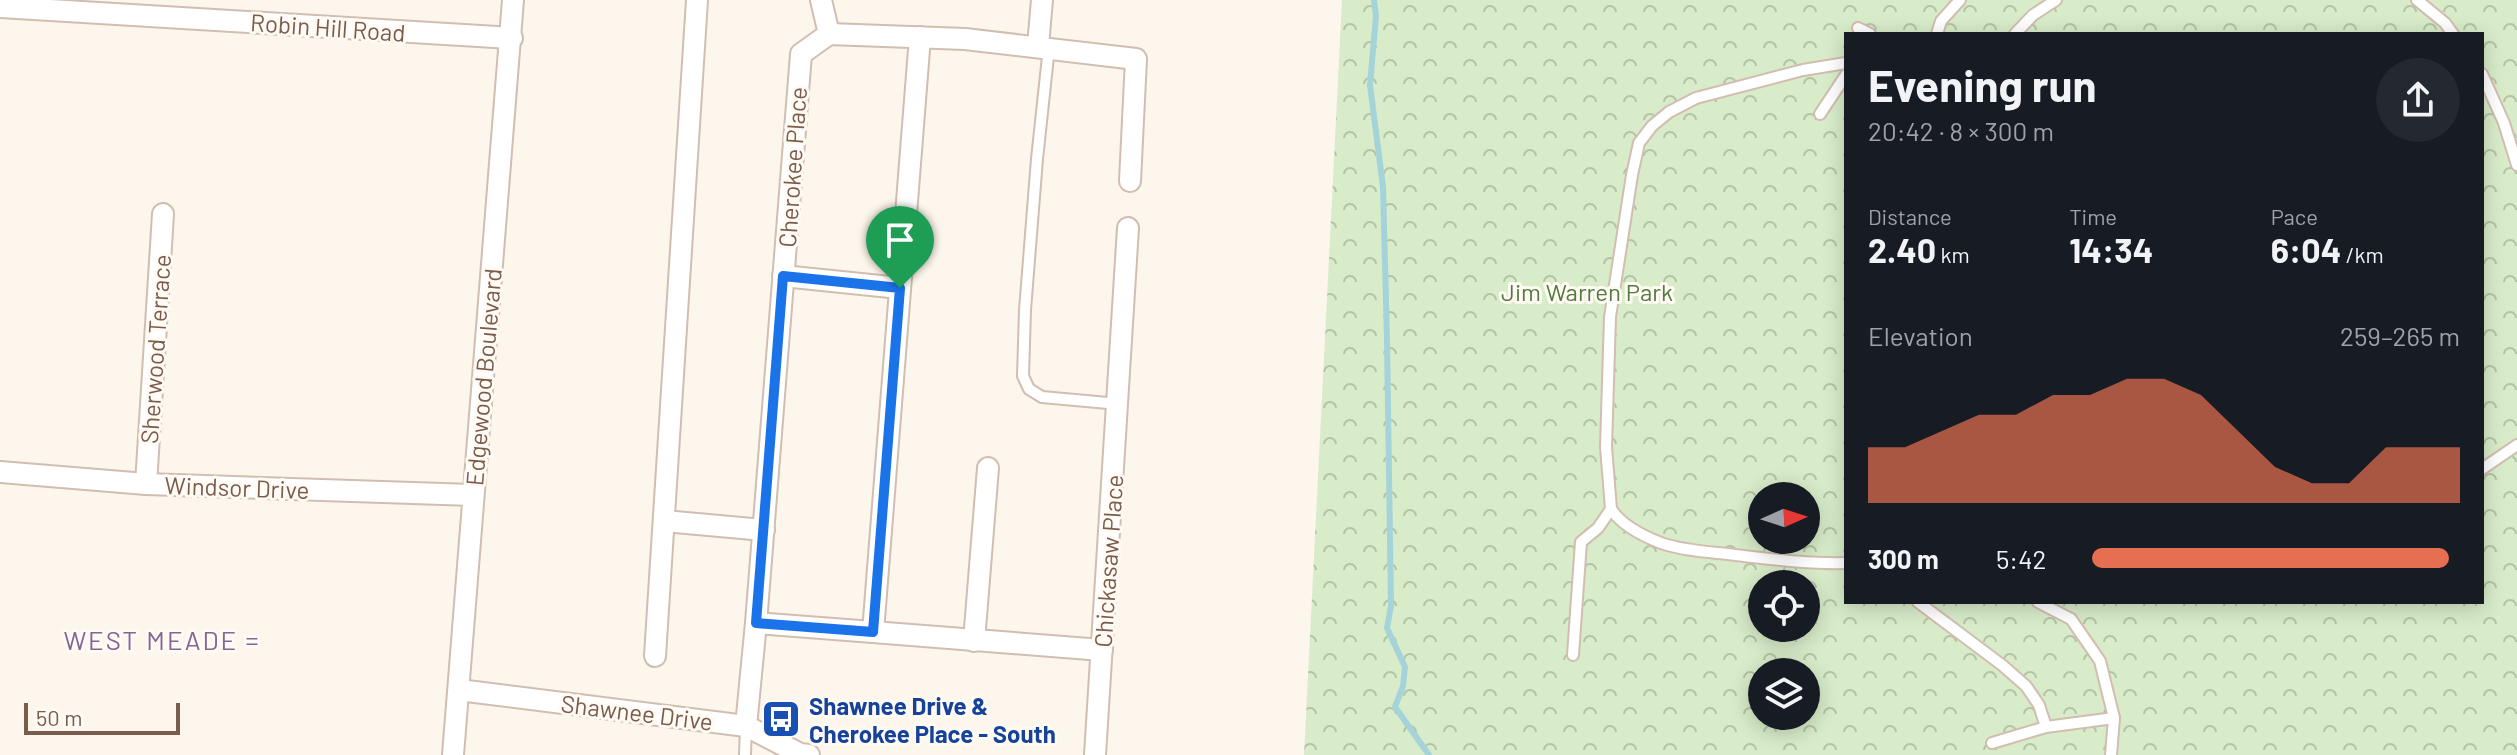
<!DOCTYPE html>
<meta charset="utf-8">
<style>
:root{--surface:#171b24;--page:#242831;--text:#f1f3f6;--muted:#9ea1a6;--accent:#e76f51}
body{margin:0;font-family:Barlow,sans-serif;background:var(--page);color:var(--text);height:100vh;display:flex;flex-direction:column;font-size:30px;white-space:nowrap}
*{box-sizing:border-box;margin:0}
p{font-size:26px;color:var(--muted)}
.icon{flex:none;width:44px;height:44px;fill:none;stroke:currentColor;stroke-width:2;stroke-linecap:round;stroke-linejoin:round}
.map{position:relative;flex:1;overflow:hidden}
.sheet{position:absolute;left:1844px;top:32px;width:640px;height:572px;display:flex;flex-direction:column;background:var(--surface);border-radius:0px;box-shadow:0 4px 20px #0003}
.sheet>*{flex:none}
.needle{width:52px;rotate:87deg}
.tools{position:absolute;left:1748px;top:482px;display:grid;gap:16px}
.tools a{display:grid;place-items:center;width:72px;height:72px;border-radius:50%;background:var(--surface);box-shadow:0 4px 20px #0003;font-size:40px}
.scale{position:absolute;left:24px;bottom:20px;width:156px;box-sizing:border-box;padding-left:8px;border:4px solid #7a5c4d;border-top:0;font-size:22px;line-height:28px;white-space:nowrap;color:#7a5c4d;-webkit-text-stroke:6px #fffaf3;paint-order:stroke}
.pin{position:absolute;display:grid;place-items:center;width:68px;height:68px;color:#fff;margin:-82px -34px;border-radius:50% 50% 50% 0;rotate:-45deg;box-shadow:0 0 8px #0007}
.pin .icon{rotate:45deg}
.round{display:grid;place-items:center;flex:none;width:84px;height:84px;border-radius:42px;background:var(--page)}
.overview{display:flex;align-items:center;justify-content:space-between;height:136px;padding:0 24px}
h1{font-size:44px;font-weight:700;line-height:60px}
.figures{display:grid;grid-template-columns:repeat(3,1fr);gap:12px;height:136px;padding:8px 24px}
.figures div{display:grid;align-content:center}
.figures b{font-size:34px;font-weight:700}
.figures small{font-size:22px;font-weight:400}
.figures p{font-size:22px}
.chart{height:224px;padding:16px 24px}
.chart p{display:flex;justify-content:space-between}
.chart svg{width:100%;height:144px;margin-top:8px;fill:var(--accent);opacity:.7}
ul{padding:0 24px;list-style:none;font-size:26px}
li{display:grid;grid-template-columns:128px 96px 1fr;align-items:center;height:60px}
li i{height:20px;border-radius:10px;background:var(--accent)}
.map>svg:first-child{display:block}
</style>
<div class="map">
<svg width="2517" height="755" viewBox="0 0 2517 755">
<defs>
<pattern id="park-crowns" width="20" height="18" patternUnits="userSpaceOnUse" patternTransform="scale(2)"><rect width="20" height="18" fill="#d8ecc9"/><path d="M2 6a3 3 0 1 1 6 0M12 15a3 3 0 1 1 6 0" fill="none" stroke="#b4c2a5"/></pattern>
</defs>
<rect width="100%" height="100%" fill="#fdf6ec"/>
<path fill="url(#park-crowns)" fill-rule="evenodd" d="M1342,0H2517V755H1304ZM1846,34H2482V602H1846ZM1762,496H1806V540H1762ZM1762,584H1806V628H1762ZM1762,672H1806V716H1762Z"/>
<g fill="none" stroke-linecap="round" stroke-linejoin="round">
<polyline stroke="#a5d3da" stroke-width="6" points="1374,0 1376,16 1370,85 1383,187 1387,340 1391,606 1387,628 1405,667 1403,686 1395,707 1429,755"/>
<defs>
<g id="service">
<polyline points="2417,0 2445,23 2453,34"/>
<polyline points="1858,28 1870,34"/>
<polyline points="1937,34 1941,21 1960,0"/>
<polyline points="2015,34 2033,15 2056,0"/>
<polyline points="1049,47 1037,159 1025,310 1023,376 1029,389 1042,397 1119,404"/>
<path d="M1846,63L1803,70L1696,98L1669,112L1652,126L1639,143L1632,175L1610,317L1606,447L1611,509C1622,526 1643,536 1661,543C1684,551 1711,552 1735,555C1771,559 1809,564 1846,563"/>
<polyline points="2482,74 2504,123 2517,165"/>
<polyline points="1820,114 1846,75"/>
<polyline points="2482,469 2517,445"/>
<polyline points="1918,602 2002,665 2026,686 2039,705 2046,727"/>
<polyline points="2038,602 2071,619 2100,661 2114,718 2111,755"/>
<polyline points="1573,655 1581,542 1598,528 1611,509"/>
<polyline points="1992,743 2046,727 2114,718"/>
<polyline points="745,755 746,726"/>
</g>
<g id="minor">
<polyline points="821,0 829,34"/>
<polyline points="0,7 512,38"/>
<polyline points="1038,46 1042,0"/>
<polyline points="783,276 900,288"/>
<polyline points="0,472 146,484 473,495"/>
<polyline points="146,484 163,214"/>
<polyline points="664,521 764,530"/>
<polyline points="756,623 873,632 920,37"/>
<polyline points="873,632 1102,650"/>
<polyline points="974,641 988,468"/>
<polyline points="655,656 697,0"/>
<polyline points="459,690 746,726 800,754 809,755"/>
<polyline points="746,726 756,623 801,54 829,34 965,39 1136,59 1130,181"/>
<polyline points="453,755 513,0"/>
<polyline points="1095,755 1128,228"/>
</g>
</defs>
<use href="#service" stroke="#d1beb0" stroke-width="14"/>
<use href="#minor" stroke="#d1beb0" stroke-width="24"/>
<use href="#service" stroke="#fff" stroke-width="10"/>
<use href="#minor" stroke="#fff" stroke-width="20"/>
</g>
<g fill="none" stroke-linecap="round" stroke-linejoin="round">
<defs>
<polygon id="route" points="783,276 900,288 873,632 756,623"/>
</defs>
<use href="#route" stroke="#fff" stroke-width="16"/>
<use href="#route" stroke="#1a73e8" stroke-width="10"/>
</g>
<defs>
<symbol id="bus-square" viewBox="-11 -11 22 22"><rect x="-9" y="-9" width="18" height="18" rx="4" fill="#1a4fb4" stroke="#fffaf3"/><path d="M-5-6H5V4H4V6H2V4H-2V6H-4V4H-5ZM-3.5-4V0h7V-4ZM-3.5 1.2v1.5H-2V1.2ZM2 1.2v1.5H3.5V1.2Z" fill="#fff"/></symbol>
</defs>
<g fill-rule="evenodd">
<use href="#bus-square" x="759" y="697" width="44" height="44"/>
</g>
<g text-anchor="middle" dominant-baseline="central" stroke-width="6" stroke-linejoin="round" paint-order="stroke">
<g font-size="24" fill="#7a5c4d" stroke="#fffaf3">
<text transform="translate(328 27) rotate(4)">Robin Hill Road</text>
<text transform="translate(792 167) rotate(-86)">Cherokee Place</text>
<text transform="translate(155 349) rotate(-86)">Sherwood Terrace</text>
<text transform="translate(483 377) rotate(-85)">Edgewood Boulevard</text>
<text transform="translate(237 487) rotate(2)">Windsor Drive</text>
<text transform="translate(1108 561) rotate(-86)">Chickasaw Place</text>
<text transform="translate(637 712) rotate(7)">Shawnee Drive</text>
</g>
<g font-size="24" fill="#537a41" stroke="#fffaf3">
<text x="1587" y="291">Jim Warren Park</text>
</g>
<g font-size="24" font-weight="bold" fill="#164399" stroke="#fffaf3" text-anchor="start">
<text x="809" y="705">Shawnee Drive &amp;<tspan x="809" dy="28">Cherokee Place - South</tspan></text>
</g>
<g font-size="26" letter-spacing="2" fill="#846695" stroke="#fffaf3">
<text x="162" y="639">WEST MEADE =</text>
</g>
</g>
</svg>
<div class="tools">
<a><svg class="needle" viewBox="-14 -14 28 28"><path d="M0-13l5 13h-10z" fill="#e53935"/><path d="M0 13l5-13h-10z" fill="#9ea1a6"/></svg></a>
<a><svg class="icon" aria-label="locate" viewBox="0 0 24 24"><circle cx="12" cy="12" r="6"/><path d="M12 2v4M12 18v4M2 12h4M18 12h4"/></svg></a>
<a><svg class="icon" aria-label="layers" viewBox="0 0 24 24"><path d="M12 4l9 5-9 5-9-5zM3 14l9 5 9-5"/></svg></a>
</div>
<div class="scale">50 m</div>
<div class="pin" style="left:900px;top:288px;background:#1e9e55"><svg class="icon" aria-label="arrive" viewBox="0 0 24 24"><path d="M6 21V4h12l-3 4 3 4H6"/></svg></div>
<section class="sheet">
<div class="overview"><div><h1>Evening run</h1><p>20:42 · 8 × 300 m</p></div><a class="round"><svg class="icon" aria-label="share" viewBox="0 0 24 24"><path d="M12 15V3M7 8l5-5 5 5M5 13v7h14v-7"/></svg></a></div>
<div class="figures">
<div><p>Distance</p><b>2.40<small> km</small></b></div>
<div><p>Time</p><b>14:34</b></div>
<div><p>Pace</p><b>6:04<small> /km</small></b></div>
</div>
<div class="chart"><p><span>Elevation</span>259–265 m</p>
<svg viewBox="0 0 160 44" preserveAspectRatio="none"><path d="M0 44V27L10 27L20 22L30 17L40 17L50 11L60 11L70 6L80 6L90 11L100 22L110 33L120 38L130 38L140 27L150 27L160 27V44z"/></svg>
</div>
<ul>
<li><b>300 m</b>5:42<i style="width:97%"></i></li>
</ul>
</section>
</div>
